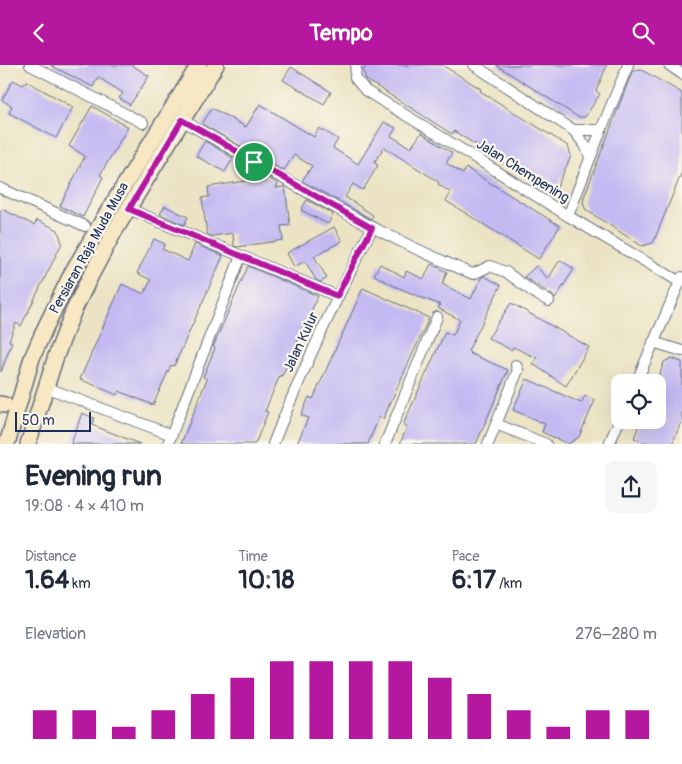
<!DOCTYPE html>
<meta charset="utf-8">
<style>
:root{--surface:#fff;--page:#f6f6f7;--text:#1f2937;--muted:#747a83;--accent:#b5179e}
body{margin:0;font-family:Pangolin,sans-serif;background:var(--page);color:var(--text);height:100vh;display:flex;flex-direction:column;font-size:19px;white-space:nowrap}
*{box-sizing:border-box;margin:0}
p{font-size:16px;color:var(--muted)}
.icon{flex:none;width:28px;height:28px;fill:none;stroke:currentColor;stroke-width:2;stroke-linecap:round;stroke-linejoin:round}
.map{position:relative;height:379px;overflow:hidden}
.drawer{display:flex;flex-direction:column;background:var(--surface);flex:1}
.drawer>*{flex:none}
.controls{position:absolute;left:611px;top:309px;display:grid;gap:10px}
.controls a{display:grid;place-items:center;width:55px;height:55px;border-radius:10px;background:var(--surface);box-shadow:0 5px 20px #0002;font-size:25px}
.scale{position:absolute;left:15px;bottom:12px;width:76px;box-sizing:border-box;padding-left:5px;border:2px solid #1b2f5e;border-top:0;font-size:14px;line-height:18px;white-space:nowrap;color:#1b2f5e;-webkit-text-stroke:4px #fbf7ec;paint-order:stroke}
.pin{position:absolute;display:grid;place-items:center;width:42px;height:42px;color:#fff;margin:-21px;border:2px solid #fff;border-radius:50%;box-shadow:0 1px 5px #0007}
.round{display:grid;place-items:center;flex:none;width:52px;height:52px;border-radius:10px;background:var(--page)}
.head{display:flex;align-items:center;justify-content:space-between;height:85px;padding:0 25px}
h1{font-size:28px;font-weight:700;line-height:38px}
.stats{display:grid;grid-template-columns:repeat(3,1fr);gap:8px;height:85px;padding:5px 25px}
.stats div{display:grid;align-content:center}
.stats b{font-size:25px;font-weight:700}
.stats small{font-size:14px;font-weight:400}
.stats p{font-size:14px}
.chart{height:140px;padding:10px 25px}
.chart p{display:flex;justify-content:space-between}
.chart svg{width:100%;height:90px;margin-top:5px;stroke:var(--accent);stroke-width:6}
header{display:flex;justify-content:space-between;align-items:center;height:65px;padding:0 25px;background:var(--accent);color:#fff;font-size:22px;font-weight:700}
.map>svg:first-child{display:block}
</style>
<header><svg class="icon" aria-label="back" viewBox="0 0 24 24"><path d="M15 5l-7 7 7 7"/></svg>Tempo<svg class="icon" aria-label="search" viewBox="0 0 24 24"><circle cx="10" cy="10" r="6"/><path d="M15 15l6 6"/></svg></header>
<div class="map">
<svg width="682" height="379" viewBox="0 0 682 379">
<rect width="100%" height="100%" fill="#fbf7ec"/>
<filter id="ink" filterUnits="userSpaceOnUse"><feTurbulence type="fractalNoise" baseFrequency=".02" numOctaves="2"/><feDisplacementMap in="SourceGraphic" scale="10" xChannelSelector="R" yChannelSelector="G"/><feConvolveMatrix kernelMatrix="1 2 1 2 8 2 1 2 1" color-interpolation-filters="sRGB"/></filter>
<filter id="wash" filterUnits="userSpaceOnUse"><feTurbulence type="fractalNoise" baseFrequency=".0096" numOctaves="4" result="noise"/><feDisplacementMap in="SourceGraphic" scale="20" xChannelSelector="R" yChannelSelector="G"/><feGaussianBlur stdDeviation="1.12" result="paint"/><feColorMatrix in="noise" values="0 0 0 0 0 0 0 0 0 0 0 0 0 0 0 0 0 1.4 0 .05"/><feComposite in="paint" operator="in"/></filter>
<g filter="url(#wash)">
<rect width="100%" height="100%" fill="#ebe3c3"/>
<g id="blocks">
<g fill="#c4baf2">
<polygon points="50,0 132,0 149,11 130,40 119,33 123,28 98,12 93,22"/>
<polygon points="367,0 442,0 481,24 480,26 568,81 571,91 557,122 547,125 454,66 452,69 373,19 366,15 363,6"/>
<polygon points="496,0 607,0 596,26 600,29 585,52 578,52"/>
<polygon points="291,2 331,27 324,39 283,15"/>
<polygon points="640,4 682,28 682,107 653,178 642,181 586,145 583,138 584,132 632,7"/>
<polygon points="13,15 23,20 26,16 73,42 56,73 9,48 12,41 2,35"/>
<polygon points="260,39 314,72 319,63 338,74 333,83 358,99 384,57 396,63 391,71 411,83 421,68 452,88 446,98 463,109 466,103 560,161 539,194 446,136 451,128 438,119 439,117 384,82 374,98 378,100 363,125 353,119 345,132 373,150 371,154 302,116 312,101 294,90 284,105 282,103 282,105 202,59 212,43 246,62"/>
<polygon points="92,41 128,62 100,110 103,112 83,152 60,141 85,91 69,81"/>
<polygon points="205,76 233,93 225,107 196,91"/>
<polygon points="253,104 278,119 276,123 285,122 290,160 281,161 283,175 237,182 234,181 233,168 212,171 207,169 202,133 209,132 208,122 246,116"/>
<polygon points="307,135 333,149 328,159 301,145"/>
<polygon points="165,141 188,152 184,160 160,149"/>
<polygon points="2,144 34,160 37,155 58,165 62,178 21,261 16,258 9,276 12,277 1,307 0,149"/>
<polygon points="334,162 342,176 314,191 327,213 321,217 316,215 305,196 294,202 287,188"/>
<polygon points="154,174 165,179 162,184 188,196 195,179 223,191 174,301 171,300 153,340 119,326 117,330 80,314 122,219 144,229 151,215 137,208"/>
<polygon points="560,195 574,204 555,234 552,230 524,212 536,201 548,214"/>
<polygon points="380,199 404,212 406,206 424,214 431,199 447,207 442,219 471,234 481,213 484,211 501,220 468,286 471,289 508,305 476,379 400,379 407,362 403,360 445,267 453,270 460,255 438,243 440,240 394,221 374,210"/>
<polygon points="248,201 318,231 282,311 280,310 265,346 268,347 255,379 181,379 207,314 203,312 215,283 213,282"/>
<polygon points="363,223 429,253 383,354 379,352 368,379 297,379 308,353 301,350 309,332 313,334"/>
<polygon points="511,238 589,282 566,321 533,299 537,293 513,282 511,285 488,273"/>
<polygon points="671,293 682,297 682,355 672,379 650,379 634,373 641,355 658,355 658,314 664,297"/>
<polygon points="527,314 581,338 585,331 595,335 579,372 568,379 542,367 545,359 513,345"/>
<polygon points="82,348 94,353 92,360 140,379 71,379"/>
</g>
</g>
</g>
<g filter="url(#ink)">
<use href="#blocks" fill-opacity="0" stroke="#646e81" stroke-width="1"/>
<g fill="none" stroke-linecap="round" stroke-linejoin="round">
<defs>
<g id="street">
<polyline points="30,0 143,58"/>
<polyline points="356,0 355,13 366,26 453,79 568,151 680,217"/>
<polyline points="474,0 573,65 601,65"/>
<polyline points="669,0 682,9"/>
<path d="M182,55C277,110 371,167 473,209L490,201L506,207L536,229L549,236"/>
<polyline points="573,65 585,80 590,92"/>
<polyline points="0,123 85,161"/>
<polyline points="129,144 337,231"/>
<polyline points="568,151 601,65 628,0"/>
<polyline points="653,277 682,286"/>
<polyline points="636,318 682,212"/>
<polyline points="45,322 172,370"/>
<polyline points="496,359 546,379"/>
<polyline points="168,379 241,191"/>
<path d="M273,379C302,305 336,234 372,163"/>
<polyline points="385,379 437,252"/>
<polyline points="488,379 518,305 516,300"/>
<polyline points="609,379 620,354"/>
</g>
<g id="secondary">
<polyline points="0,339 5,340"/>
<polyline points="7,379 32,293 45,263 73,206 104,153 199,0"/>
<polyline points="28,379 56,291 73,247 89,214 114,167 216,0"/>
</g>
</defs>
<use href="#street" stroke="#646e81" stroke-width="12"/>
<use href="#secondary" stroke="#646e81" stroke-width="18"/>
<use href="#street" stroke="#fff" stroke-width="10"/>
<use href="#secondary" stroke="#f7e8c3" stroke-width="15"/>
</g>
</g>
<g fill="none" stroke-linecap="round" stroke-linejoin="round" filter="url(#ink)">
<defs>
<polygon id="route" points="182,55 372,163 337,231 129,144"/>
</defs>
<use href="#route" stroke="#fff" stroke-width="10"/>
<use href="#route" stroke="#b5179e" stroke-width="6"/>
</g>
<g text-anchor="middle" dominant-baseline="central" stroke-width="4.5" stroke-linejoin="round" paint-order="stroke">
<g font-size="14" fill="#1b2f5e" stroke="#fbf7ec">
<text transform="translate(523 106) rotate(32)">Jalan Chempening</text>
<text transform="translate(89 183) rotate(-61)">Persiaran Raja Muda Musa</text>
<text transform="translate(301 277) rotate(-65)">Jalan Kulur</text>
</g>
</g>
</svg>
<div class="controls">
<a><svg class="icon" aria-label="locate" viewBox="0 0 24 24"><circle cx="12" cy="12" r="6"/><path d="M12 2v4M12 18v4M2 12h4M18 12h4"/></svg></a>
</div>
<div class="scale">50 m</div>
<div class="pin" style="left:254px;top:97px;background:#1e9e55"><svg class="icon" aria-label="arrive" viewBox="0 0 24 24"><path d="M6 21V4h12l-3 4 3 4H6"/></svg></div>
</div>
<section class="drawer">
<div class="head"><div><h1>Evening run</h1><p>19:08 · 4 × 410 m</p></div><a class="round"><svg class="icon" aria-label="share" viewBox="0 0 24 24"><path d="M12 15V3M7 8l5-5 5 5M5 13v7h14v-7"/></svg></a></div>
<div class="stats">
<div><p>Distance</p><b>1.64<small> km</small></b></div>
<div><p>Time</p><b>10:18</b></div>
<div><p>Pace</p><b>6:17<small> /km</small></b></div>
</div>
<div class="chart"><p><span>Elevation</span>276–280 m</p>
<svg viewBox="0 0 160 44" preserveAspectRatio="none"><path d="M5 44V30M15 44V30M25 44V38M35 44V30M45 44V22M55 44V14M65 44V6M75 44V6M85 44V6M95 44V6M105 44V14M115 44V22M125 44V30M135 44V38M145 44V30M155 44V30"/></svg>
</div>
</section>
